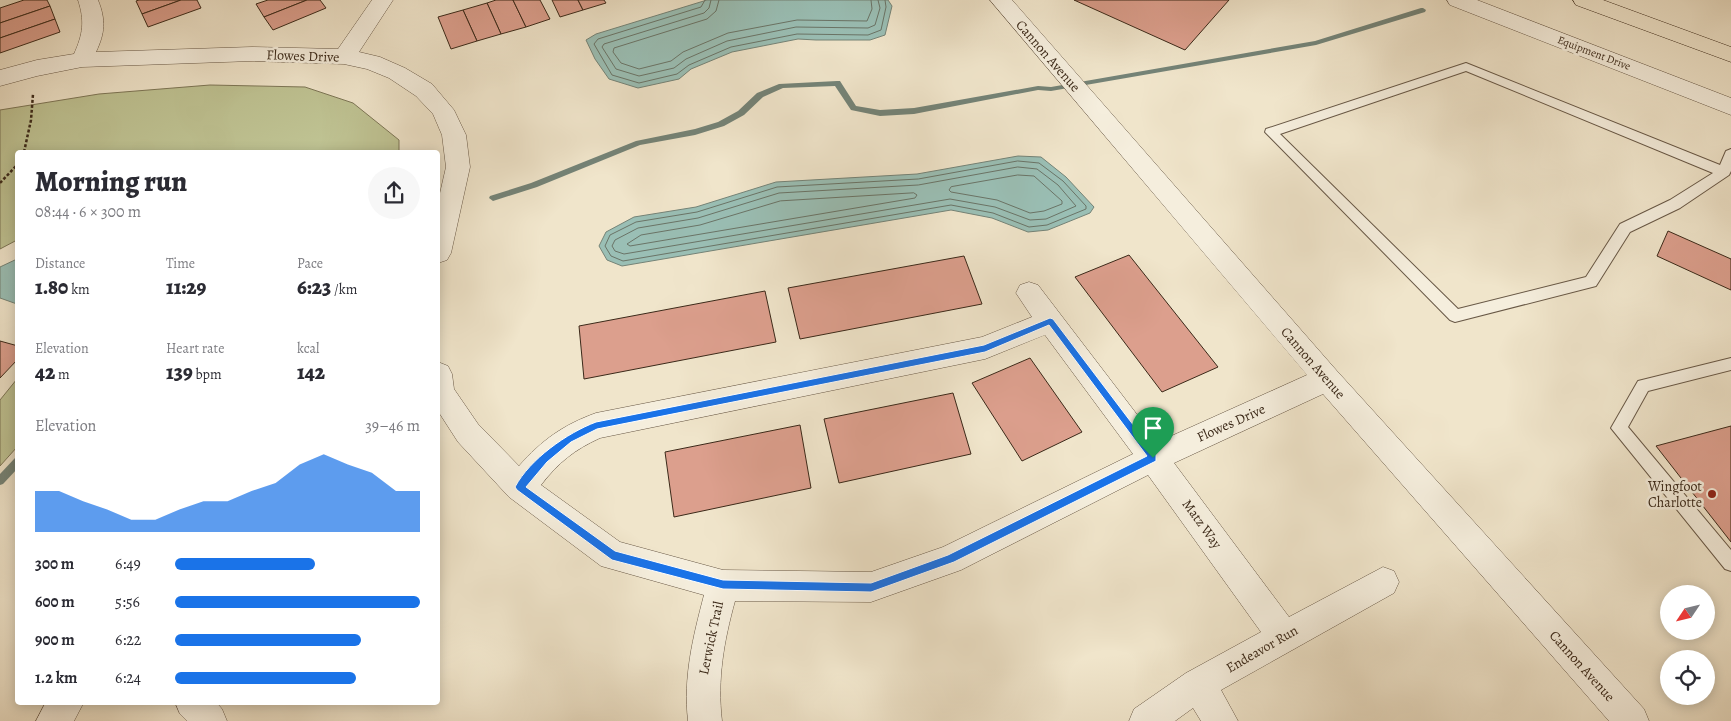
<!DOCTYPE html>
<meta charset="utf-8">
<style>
:root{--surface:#fff;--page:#f7f7f7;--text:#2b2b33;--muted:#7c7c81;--accent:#1a73e8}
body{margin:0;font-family:Alegreya,serif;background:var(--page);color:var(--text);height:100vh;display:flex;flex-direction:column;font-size:19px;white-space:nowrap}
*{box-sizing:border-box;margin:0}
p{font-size:16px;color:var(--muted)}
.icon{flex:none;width:28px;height:28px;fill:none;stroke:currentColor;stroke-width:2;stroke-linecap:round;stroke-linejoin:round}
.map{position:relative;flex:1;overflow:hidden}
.panel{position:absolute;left:15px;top:150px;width:425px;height:555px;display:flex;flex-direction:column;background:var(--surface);border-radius:5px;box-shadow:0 2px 12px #0003}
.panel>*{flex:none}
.needle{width:32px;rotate:235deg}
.fabs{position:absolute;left:1660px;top:585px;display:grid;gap:10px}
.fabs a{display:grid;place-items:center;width:55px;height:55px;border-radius:50%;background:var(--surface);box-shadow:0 2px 12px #0003;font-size:25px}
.pin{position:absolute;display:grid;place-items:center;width:42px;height:42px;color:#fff;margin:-51px -21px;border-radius:50% 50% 50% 0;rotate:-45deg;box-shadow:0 0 5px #0007}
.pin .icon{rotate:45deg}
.round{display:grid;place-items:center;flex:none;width:52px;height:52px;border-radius:26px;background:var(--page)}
.overview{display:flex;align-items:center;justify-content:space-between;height:85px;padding:0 20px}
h1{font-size:28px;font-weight:800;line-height:38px}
.stats{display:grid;grid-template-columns:repeat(3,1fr);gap:8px;height:85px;padding:5px 20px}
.stats div{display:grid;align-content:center}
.stats b{font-size:21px;font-weight:800}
.stats small{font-size:14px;font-weight:400}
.stats p{font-size:14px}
.chart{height:140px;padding:10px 20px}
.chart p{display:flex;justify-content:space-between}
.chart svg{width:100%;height:90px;margin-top:5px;fill:var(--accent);opacity:.7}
ul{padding:0 20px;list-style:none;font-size:16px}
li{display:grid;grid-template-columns:80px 60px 1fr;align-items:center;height:38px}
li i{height:12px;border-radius:6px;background:var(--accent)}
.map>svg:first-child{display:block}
</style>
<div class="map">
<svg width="1731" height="721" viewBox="0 0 1731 721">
<rect width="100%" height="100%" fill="#f0e5cb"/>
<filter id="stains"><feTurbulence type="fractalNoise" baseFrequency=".004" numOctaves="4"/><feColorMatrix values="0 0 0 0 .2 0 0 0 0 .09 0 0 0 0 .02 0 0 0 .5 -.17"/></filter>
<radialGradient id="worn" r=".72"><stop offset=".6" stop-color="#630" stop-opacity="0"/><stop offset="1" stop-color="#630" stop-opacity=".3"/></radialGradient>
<g fill="#bfc393" stroke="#7d7656">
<polygon points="210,85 305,87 353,103 399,140 399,152 18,152 17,240 0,249 0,110 99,94"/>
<polygon points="17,379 17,447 0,466 0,400"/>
</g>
<g fill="#9abfb5" stroke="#748377">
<polygon points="707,0 888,0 892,6 885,35 870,40 816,40 798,39 732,52 691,69 679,79 638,88 609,79 595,59 586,40 596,34"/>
<polygon points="1018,156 1041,157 1066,177 1094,207 1090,213 1048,230 1028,232 992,218 951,210 622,266 607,260 599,246 606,232 634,217 696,207 776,182 917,174"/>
<polygon points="17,259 17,304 0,298 0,267"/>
</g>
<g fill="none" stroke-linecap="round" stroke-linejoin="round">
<g stroke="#6a7467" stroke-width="1">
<polyline points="705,0 701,7 598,39 594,44 612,75 639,83 677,74 689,65 731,47 797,34 868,35 881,30 886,7 885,0"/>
<polyline points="711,0 709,8 704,13 604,44 602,47 616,69 639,76 674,68 686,59 727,41 796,27 868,28 875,25 880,8 878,0"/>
<polyline points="719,0 716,11 707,19 614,48 613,52 621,63 639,69 671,61 683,52 728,33 797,20 867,21 872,9 871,0"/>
<polygon points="1018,161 1039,163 1063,181 1086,206 1086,209 1047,225 1029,227 993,213 951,205 623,261 611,256 605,246 610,235 636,222 697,212 777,187 918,179"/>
<polygon points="1018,167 1037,169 1058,185 1076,206 1046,219 1030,220 995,207 950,199 624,254 615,251 612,246 615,240 638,228 698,218 779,193 918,185"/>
<polygon points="1018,175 1034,176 1062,201 1062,204 1044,211 1030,213 997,200 951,192 949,190 951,187"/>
<polygon points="914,193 917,195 915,198 630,246 627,244 641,235 700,225 780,201"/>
</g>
<g fill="#748377" fill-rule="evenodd">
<polygon points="1421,8 1423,8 1426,10 1425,12 1316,45 1051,91 1038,90 914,114 880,116 851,110 835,86 783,88 763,97 744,115 724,126 695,135 640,145 537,187 493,201 489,198 490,196 531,183 636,141 695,129 718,122 738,111 757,93 779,84 837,81 840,81 856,106 880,110 914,108 1038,86 1051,87 1315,41"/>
<polygon points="18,457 18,468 3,484 0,485 0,474 15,458"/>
</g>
</g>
<g fill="#dc9f8d" stroke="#3b2919">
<polygon points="24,0 47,0 50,6 0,23 0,8"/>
<polygon points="139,0 181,0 142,14 136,1"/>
<polygon points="181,0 197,0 201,8 148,27 142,14"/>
<polygon points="268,0 307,0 264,17 256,4"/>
<polygon points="307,0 320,0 326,8 273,30 264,17"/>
<polygon points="496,0 513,0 526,27 501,34 487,3"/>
<polygon points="513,0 540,0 550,19 526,27"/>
<polygon points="552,0 578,0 583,10 560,17"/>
<polygon points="578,0 604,0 606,3 583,10"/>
<polygon points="1074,0 1229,0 1185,50"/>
<polygon points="487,3 501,34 477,41 463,10"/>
<polygon points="50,6 55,19 0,38 0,23"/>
<polygon points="463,10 477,41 451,49 438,17"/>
<polygon points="55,19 60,32 0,53 0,38"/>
<polygon points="1668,231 1731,259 1731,290 1657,256"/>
<polygon points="1129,255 1218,367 1162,392 1075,277"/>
<polygon points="964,256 982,304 800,339 788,288"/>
<polygon points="765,291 776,342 584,379 579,326"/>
<polygon points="0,341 18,346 18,359 0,378"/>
<polygon points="1030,358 1082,432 1022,461 972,383"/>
<polygon points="953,393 971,454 839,483 824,419"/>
<polygon points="800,425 811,488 674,517 665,452"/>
<polygon points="1731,426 1731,542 1656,446"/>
</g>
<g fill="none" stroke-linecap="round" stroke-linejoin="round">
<defs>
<g id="lane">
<path d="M1466,63L1720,165L1726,151L1731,149V171L1729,175L1680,208L1630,232L1596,286L1455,322L1450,320L1265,132L1266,129ZM1466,71L1713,173L1670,200L1620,224L1586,277L1458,309L1280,134Z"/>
<polygon points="1731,358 1731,370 1648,391 1628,427 1731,550 1731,571 1725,569 1611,428 1638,381"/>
</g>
<g id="street">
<path d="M78,0H98C106,20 105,33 96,52L252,47L338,49L372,0H393L359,52L380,57L405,68L432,84L454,110L466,135L470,167L451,253L447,260L438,263V202L446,167L442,135L433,114L416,96L389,78L367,69L344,64L252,61L82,67L37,76L0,86V70L37,60L74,54C83,34 85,21 78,0Z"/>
<path d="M990,0H1012L1337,371L1644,709L1649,721H1609L1323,394L1174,463L1289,617L1383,567L1394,571L1399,582L1394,593L1221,690L1238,721H1201L1193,708L1175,721H1129L1134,709L1186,673L1261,632L1148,475L961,570L871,602L735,601C724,641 717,679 722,721H688C683,677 693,637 704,595L601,566L509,497L458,442L438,411V362L448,366L452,374L454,389L478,424L519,466C542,440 563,425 596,413L982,337L1032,317L1016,293L1020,285L1029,282L1038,285L1158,442L1307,375ZM1045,335L1133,454L943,547L871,572L723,570L620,542L541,485C559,462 574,450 600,438L985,359Z"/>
<polygon points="1447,0 1477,0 1731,98 1731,115 1450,5"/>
<polygon points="46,702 84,702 74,721 36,721"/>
<polygon points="175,702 216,702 222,709 227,721 187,721 180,714"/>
</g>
<polygon id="highway" points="1573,0 1603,0 1731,47 1731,62 1576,5"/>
</defs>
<use href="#lane" stroke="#685846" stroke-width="2"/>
<use href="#street" stroke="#685846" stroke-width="1"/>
<use href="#highway" stroke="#3b2919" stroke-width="1"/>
<g stroke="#3b2919" stroke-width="2.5" stroke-dasharray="3 2" stroke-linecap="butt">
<polyline points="24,152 31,120 33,94"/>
<polyline points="0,183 18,164"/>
</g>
<use href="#lane" fill="#f5eedd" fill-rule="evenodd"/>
<use href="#street" fill="#f5eedd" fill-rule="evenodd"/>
<use href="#highway" fill="#f0e5cb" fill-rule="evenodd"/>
</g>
<path fill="#1a73e8" stroke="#fff" fill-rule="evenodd" d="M1050,318L1053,319L1156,455V461L954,562L871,592L723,589L612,560L517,490L515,487C530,459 567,433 596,422L984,345ZM1049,325L1147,456L948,555L871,583L723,580L615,551L526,487L547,462L571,442L597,429L985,352Z"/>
<circle fill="#8f2418" stroke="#f5eedd" stroke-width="2" cx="1712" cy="494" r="5"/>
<g text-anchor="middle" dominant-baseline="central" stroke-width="5" stroke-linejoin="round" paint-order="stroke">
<g font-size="11" fill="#3b2919" stroke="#f5eedd">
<text transform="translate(1594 53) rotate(21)">Equipment Drive</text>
</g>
<g font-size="14" fill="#3b2919" stroke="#f5eedd">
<text transform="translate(303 56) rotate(2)">Flowes Drive</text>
<text transform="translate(1048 56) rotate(49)">Cannon Avenue</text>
<text transform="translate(1313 363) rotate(49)">Cannon Avenue</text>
<text transform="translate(1231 423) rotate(-24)">Flowes Drive</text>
<text transform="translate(1202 524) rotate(54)">Matz Way</text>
<text transform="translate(711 638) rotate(-78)">Lerwick Trail</text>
<text transform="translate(1262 649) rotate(-30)">Endeavor Run</text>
<text transform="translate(1582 666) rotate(48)">Cannon Avenue</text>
</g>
<g font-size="14" fill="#3b2919" stroke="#f5eedd" text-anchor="end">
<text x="1702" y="486">Wingfoot<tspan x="1702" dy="16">Charlotte</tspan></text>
</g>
</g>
<rect width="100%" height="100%" filter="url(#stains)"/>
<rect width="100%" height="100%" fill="url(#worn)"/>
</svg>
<div class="fabs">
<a><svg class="needle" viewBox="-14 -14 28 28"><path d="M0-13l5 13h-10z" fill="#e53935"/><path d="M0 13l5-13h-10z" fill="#7c7c81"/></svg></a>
<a><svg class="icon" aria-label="locate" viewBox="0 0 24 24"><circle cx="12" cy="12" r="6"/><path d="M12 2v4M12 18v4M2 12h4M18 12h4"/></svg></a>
</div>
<div class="pin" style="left:1153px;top:458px;background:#1e9e55"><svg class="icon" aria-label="arrive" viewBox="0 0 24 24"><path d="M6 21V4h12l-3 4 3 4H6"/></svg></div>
<section class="panel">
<div class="overview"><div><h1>Morning run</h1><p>08:44 · 6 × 300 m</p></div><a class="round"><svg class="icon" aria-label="share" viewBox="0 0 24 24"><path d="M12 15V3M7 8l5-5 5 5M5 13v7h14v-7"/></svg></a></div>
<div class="stats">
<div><p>Distance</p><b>1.80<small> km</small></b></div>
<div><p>Time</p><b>11:29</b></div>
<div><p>Pace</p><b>6:23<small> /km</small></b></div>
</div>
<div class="stats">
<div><p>Elevation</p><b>42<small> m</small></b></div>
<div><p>Heart rate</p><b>139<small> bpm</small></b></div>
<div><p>kcal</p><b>142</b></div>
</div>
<div class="chart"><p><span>Elevation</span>39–46 m</p>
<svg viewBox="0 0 160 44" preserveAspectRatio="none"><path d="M0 44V24L10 24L20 29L30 33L40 38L50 38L60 33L70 29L80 29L90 24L100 20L110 11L120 6L130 11L140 15L150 24L160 24V44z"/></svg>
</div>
<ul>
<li><b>300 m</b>6:49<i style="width:57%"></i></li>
<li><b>600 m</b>5:56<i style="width:100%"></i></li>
<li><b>900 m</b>6:22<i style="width:76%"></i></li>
<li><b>1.2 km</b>6:24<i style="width:74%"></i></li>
</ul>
</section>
</div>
